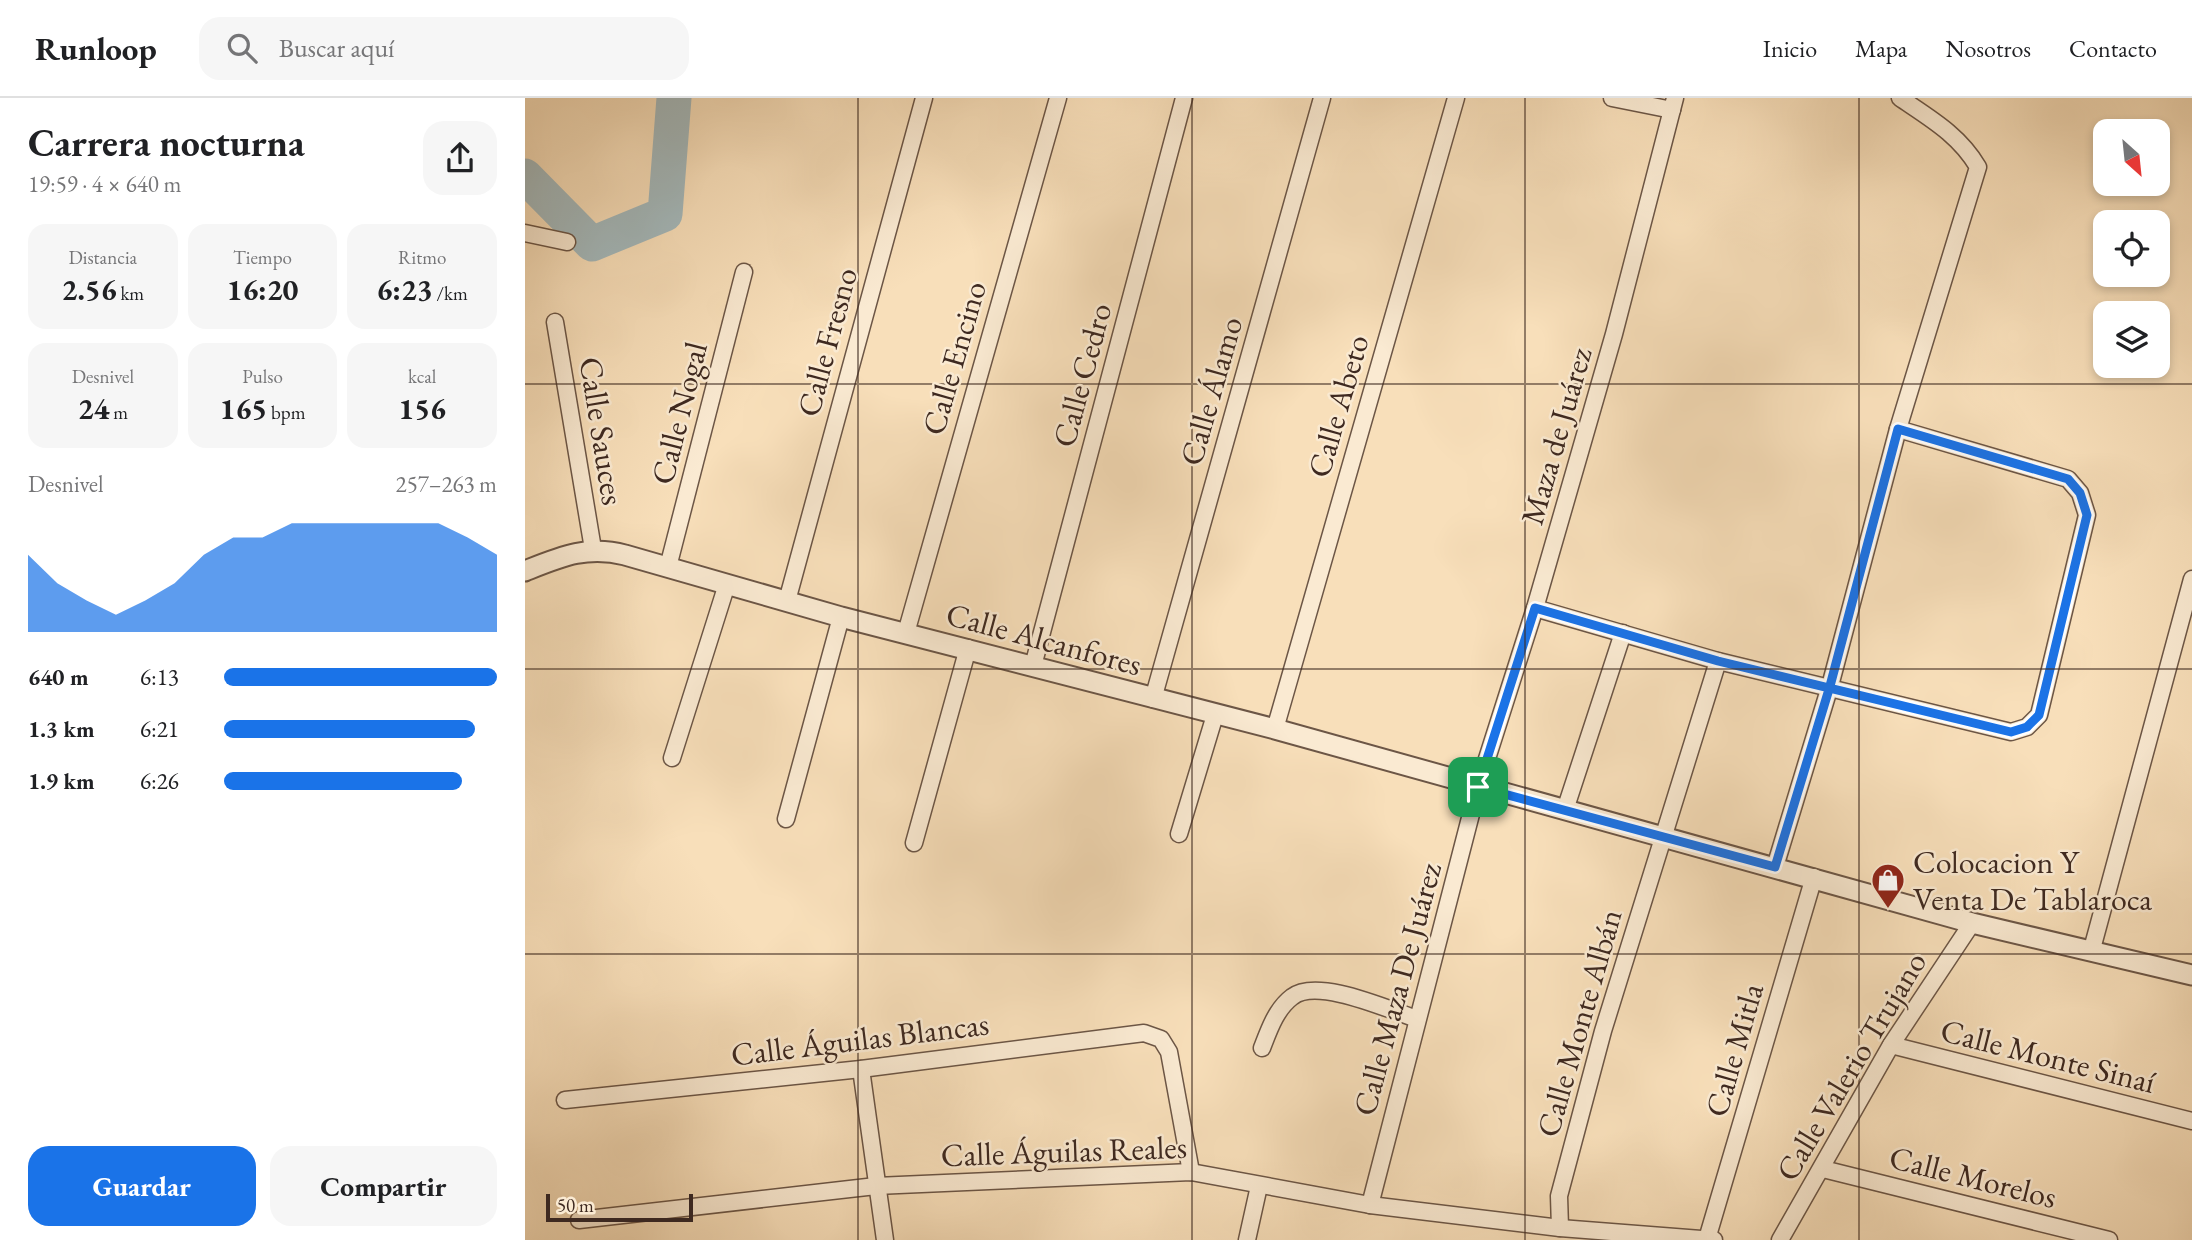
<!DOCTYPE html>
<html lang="es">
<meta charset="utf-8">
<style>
:root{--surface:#fff;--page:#f6f6f6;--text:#202124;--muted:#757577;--line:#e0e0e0;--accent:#1a73e8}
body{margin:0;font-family:"EB Garamond",serif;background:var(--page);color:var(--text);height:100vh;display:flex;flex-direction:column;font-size:26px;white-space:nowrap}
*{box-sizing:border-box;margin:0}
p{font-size:23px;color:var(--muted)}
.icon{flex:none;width:38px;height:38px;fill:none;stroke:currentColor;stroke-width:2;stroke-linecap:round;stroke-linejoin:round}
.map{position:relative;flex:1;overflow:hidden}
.drawer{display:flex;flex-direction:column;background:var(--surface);width:525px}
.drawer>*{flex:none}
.needle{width:46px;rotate:153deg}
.buttons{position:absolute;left:1568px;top:21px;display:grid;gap:14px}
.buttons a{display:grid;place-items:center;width:77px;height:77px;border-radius:14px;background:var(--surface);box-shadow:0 4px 10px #0003;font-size:35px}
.scale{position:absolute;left:21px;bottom:18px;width:147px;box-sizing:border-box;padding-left:7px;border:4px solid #3e2920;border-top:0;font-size:19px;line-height:24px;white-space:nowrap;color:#3e2920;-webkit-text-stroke:5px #faead2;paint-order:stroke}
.pin{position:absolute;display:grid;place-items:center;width:60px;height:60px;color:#fff;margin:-30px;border-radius:14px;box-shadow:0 4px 10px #0006}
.round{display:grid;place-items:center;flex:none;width:74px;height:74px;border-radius:21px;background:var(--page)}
.headline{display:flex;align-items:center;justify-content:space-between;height:119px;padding:0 28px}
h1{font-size:38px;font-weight:700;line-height:52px}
.stats{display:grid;grid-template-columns:repeat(3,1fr);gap:10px;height:119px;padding:7px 28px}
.stats div{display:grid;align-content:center;border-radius:18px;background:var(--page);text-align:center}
.stats b{font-size:30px;font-weight:700}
.stats small{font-size:19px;font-weight:400}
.stats p{font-size:19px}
.chart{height:196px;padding:14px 28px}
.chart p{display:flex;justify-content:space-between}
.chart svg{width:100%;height:126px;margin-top:7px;fill:var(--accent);opacity:.7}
.button{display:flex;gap:14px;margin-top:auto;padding:14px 28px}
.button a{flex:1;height:80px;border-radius:21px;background:var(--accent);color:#fff;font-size:28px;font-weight:700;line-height:80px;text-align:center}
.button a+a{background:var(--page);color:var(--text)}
ul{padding:0 28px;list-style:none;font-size:23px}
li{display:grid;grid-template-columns:112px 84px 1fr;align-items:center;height:52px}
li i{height:18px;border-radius:9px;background:var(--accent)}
header{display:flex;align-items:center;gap:42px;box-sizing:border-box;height:98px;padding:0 35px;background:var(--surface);border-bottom:2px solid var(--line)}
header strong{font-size:33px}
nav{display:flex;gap:38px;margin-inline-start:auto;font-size:24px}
.search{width:490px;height:63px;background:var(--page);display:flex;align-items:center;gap:18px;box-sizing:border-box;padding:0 24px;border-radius:21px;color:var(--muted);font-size:26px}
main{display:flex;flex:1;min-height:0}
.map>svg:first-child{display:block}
</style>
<header>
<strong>Runloop</strong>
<div class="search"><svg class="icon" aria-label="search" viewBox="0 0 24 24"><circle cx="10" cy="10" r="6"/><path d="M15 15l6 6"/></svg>Buscar aquí</div>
<nav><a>Inicio</a><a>Mapa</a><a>Nosotros</a><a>Contacto</a></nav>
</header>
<main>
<section class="drawer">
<div class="headline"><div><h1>Carrera nocturna</h1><p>19:59 · 4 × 640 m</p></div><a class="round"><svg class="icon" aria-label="share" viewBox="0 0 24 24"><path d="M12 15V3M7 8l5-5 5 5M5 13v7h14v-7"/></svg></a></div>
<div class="stats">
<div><p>Distancia</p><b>2.56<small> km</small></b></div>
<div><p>Tiempo</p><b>16:20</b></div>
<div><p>Ritmo</p><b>6:23<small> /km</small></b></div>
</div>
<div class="stats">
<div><p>Desnivel</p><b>24<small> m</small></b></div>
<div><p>Pulso</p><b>165<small> bpm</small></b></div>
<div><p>kcal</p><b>156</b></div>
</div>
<div class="chart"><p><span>Desnivel</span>257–263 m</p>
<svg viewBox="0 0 160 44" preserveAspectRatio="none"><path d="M0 44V17L10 27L20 33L30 38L40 33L50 27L60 17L70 11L80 11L90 6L100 6L110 6L120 6L130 6L140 6L150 11L160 17V44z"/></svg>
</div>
<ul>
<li><b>640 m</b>6:13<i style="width:100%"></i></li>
<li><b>1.3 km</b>6:21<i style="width:92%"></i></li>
<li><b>1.9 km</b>6:26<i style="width:87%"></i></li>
</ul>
<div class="button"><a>Guardar</a><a>Compartir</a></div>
</section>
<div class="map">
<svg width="1667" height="1142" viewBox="0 0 1667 1142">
<rect width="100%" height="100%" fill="#f8dfba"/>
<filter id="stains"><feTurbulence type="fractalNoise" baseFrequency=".00286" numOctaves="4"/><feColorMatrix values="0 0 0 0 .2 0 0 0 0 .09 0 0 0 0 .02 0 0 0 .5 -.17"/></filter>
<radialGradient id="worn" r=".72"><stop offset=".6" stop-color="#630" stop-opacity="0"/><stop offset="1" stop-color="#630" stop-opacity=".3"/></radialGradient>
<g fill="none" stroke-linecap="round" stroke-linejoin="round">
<polyline stroke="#a4b9bc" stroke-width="35" points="0,78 67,146 140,116 149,0"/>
<defs>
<g id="minor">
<polyline points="1087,0 1147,12"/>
<polyline points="0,135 42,144"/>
<polyline points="30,224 68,451"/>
<polyline points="143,469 219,174"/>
<polyline points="262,503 399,0"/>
<polyline points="1010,510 1193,563 1486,634 1502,629 1514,617 1562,417 1555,395 1543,381 1373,331"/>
<polyline points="381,535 533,0"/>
<polyline points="508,568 659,0"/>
<polyline points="628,601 797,0"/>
<polyline points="750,631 931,0"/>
<polyline points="147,660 202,486"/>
<polyline points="1040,712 1098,535"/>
<polyline points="261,721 316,519"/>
<polyline points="654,736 690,617"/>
<polyline points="389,745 443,550"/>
<path d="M1250,769L1305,588L1373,331L1453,69C1434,37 1406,21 1375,0"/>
<polyline points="1567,851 1667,481"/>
<polyline points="1366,947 1667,1023"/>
<path d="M737,950C744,932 751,911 767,899C792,879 864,912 892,921"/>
<polyline points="336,971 360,1142"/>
<polyline points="40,1002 336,971 619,935 636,941 644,954 666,1074"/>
<polyline points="1298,1071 1584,1142"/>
<polyline points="845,1107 953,689 1010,510 1089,236 1150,0"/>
<polyline points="54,1122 351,1088 666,1074 845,1107 1035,1130 1189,1142"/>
<polyline points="1035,1130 1034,1098 1078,933 1193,563"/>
<polyline points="1182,1141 1289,779"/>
<polyline points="722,1142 734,1088"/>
<polyline points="1255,1142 1366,947 1447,825"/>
</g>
<path id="tertiary" d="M0,473C35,459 62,447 100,457L316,519L750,631L1447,825L1667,877"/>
</defs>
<use href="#minor" stroke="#6c5646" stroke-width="19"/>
<use href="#tertiary" stroke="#6c5646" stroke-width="23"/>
<use href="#minor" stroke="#faead2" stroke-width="16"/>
<use href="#tertiary" stroke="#faead2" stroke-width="19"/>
</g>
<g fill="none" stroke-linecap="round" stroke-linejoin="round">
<defs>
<polyline id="route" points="953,689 1250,769 1305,588 1373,331 1543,381 1555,395 1562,417 1514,617 1502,629 1486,634 1193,563 1010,510 953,689"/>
</defs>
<use href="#route" stroke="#fff" stroke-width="14"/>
<use href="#route" stroke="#1a73e8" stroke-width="9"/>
</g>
<path fill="none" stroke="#3e2920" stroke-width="2" stroke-opacity="0.55" d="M333,0V1142M667,0V1142M1000,0V1142M1334,0V1142M0,286H1667M0,571H1667M0,856H1667"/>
<defs>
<symbol id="shop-pin" viewBox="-11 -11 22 30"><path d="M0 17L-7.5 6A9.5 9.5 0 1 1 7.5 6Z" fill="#8f2418" stroke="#faead2"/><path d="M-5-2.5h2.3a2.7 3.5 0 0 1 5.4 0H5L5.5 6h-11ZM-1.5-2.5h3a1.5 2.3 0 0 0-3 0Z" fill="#fff"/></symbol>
</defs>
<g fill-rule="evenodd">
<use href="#shop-pin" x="1344" y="763" width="38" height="52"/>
</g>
<g text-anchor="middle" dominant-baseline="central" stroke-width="5" stroke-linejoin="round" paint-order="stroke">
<g font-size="32" fill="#3e2920" stroke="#faead2">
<text transform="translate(302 244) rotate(-75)">Calle Fresno</text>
<text transform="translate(429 260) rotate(-74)">Calle Encino</text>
<text transform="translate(557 277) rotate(-75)">Calle Cedro</text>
<text transform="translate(686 293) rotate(-74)">Calle Álamo</text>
<text transform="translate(813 308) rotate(-74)">Calle Abeto</text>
<text transform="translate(154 315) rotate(-76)">Calle Nogal</text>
<text transform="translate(77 333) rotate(81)">Calle Sauces</text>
<text transform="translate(1031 338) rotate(-74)">Maza de Juárez</text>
<text transform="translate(519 541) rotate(15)">Calle Alcanfores</text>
<text transform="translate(872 891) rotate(-75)">Calle Maza De Juárez</text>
<text transform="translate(1054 925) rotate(-74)">Calle Monte Albán</text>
<text transform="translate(335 941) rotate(-7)">Calle Águilas Blancas</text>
<text transform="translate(1209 952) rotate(-74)">Calle Mitla</text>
<text transform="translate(1523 958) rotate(14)">Calle Monte Sinaí</text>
<text transform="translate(1326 968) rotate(-59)">Calle Valerio Trujano</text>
<text transform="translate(539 1053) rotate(-2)">Calle Águilas Reales</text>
<text transform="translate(1448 1079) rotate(14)">Calle Morelos</text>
</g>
<g font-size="32" fill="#3e2920" stroke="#faead2" text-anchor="start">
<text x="1388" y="764">Colocacion Y<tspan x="1388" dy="37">Venta De Tablaroca</tspan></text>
</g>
</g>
<rect width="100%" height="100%" filter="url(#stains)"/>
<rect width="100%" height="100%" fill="url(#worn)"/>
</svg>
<div class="buttons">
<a><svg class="needle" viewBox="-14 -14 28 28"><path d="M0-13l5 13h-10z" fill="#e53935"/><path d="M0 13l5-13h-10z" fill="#757577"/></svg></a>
<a><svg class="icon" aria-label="locate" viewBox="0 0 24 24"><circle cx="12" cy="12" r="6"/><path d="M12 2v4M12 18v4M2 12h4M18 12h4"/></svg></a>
<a><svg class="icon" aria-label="layers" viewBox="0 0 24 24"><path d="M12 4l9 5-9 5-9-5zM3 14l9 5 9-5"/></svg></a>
</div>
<div class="scale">50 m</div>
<div class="pin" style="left:953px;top:689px;background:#1e9e55"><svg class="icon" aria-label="arrive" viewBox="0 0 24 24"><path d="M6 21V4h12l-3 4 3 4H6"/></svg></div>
</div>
</main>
